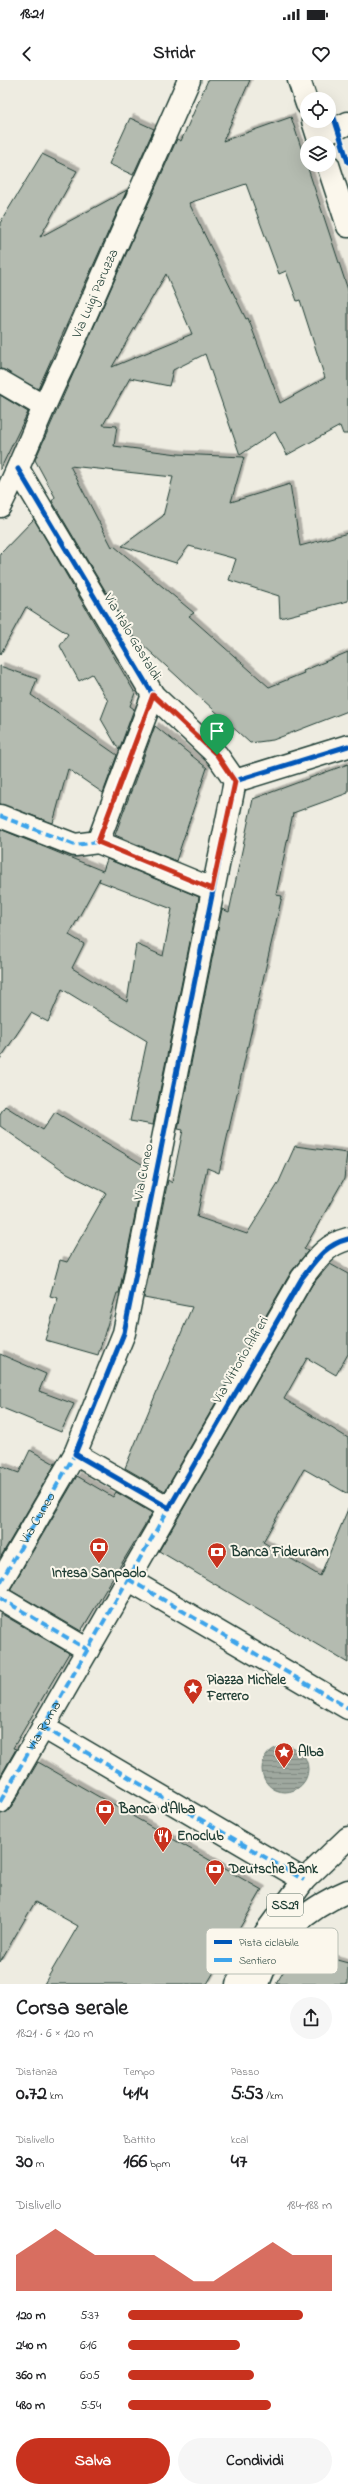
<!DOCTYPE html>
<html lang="it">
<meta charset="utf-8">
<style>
:root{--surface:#fff;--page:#f6f6f6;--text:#202124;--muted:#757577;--accent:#c8321e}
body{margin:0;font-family:"Indie Flower",sans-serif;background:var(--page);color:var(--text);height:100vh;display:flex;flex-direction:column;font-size:15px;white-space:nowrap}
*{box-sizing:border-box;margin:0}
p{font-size:13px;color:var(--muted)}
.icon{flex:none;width:22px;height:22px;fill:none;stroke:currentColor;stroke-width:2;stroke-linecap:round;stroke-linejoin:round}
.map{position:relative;height:1904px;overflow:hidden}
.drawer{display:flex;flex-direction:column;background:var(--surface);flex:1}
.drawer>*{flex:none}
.fabs{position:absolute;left:300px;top:12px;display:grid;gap:8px}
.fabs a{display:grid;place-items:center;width:36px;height:36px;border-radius:50%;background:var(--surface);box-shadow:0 4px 16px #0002;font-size:20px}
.pin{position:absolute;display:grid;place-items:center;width:34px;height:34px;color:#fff;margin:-41px -17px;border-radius:50% 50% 50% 0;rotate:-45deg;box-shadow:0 0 4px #0007}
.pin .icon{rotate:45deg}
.round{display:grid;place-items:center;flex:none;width:42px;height:42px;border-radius:21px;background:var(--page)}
.head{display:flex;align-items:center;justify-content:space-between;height:68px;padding:0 16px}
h1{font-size:22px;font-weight:700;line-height:30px}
.metrics{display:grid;grid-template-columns:repeat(3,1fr);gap:6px;height:68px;padding:4px 16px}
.metrics div{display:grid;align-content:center}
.metrics b{font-size:20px;font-weight:700}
.metrics small{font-size:11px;font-weight:400}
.metrics p{font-size:11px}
.chart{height:112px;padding:8px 16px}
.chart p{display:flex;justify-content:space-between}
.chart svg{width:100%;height:72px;margin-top:4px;fill:var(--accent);opacity:.7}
.cta{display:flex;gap:8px;margin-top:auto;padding:8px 16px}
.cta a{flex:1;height:46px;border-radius:24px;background:var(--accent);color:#fff;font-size:16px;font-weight:700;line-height:46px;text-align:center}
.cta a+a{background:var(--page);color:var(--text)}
ul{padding:0 16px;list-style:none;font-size:13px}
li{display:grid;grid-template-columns:64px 48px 1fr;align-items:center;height:30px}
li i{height:10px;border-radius:5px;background:var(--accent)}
.status{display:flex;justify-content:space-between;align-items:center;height:28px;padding:0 20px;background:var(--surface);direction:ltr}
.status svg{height:11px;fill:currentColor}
header{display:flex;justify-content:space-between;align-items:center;height:52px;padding:0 16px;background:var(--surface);font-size:18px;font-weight:700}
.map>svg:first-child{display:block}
</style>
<div class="status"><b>18:21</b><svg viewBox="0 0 49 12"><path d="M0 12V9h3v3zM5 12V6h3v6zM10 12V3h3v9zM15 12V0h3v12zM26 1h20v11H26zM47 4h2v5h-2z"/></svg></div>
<header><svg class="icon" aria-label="back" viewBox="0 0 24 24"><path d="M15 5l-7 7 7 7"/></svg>Stridr<svg class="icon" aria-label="heart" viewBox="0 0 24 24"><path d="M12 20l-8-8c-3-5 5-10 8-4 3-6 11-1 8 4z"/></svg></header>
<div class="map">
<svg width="348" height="1904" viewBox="0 0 348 1904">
<defs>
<pattern id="water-rules" width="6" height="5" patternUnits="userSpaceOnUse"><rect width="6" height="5" fill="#9fa89f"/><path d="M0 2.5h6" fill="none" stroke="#818a82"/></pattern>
<filter id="shadow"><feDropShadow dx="3.5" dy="-3.5" stdDeviation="0" flood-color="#0004"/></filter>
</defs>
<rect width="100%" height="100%" fill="#eeece1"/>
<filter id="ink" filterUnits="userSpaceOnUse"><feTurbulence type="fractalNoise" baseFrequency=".025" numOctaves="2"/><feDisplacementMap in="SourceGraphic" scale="8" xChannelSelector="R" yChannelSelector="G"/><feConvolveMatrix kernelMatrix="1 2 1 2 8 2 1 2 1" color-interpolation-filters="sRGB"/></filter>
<g filter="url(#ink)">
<circle fill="url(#water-rules)" stroke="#6c7d74" cx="285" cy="1689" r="23"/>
<g fill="#b4bbb0" stroke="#1f3d34" fill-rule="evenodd" filter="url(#shadow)">
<path d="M208,0H250L223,61L291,37L348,210V354H343L340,346L287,375L275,352L240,375L205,274L173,290L169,306L130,298L103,345L117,346L114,366L178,374L244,377L231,422L290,404L300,466L348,453V521L280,538L279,516L229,500L236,479L189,466L176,483L122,466L163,436L173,397L70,386L112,467L114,466L194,533L189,536L269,607L304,593L303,591L348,572V631L273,660L250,663L131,554L52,421L55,417L35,380L177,59L181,61ZM246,104L279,194L286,191L297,221L300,220L325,298L280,323L248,238L246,239L189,123ZM166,194L192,254L112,287Z"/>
<polygon points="130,38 154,49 133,95 109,84"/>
<polygon points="42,74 77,91 40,157 127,110 38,309 0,289 0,143"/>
<polygon points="0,315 28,332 0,390"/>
<polygon points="34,439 135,613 130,626 134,629 119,670 101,639 108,621 92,594 79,601 60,566 68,554 26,527 0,575 0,474"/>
<polygon points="0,586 37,599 31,615 117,675 103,713 68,689 53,743 0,724"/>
<polygon points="155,646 207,688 176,781 115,755"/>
<polygon points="348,684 348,713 293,733 276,815 282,816 219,1093 207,1088 197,1137 247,1154 278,1104 295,1066 347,1073 344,1099 304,1169 308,1171 291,1192 165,1411 125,1388 192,1227 144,1218 168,1100 172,1103 183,1050 178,1049 222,829 229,832 253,719"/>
<path d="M0,749L103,791L107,779L199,817L153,1045L130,1041L147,961L62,909L48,942L31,933L0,979ZM100,798L99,801L172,829L163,876L136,864L127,922L72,888L84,864L69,855Z"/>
<polygon points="5,1026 43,1050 55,1032 145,1086 119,1213 117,1213 98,1275 45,1260 58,1218 50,1216 60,1180 67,1182 106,1113 67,1093 0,1046 0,1034"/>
<polygon points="330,1184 348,1194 348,1274 336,1295 307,1278 284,1319 348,1358 348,1414 304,1389 263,1462 320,1496 348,1429 348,1583 159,1471 312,1205"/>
<polygon points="0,1274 46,1294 39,1311 74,1324 61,1352 0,1327"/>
<polygon points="30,1370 55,1384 0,1478 0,1386 19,1393"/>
<polygon points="77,1396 113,1417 116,1412 152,1433 81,1551 10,1510"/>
<polygon points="0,1533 69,1573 13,1668 16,1669 0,1697"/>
<polygon points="38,1682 262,1810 207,1904 44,1904 78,1846 35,1822 0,1882 0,1734 11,1728"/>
<polygon points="297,1869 348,1883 348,1904 276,1904"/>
</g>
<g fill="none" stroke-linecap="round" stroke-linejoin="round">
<defs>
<g id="minor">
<polyline points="319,57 348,43"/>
<polyline points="0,301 43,326"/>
<polyline points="18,389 153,615 217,675 235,701 348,666"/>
<path id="s1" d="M0,426C24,379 41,329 65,282L189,0"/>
<polyline points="0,736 75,765 98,762 212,809"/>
<polyline points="98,762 153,615"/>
<polyline points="75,1374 169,1428"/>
<polyline points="128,1499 348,1628"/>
<path id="s2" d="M0,1503L75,1374L124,1253L235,701"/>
<polyline points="0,1518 88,1570"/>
<polyline points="43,1647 304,1800"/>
<path id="s3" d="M0,1722L302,1198C316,1180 325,1165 348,1159"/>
</g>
<g id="major">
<polyline points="299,0 307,24"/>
<polyline points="313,41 320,63"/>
<polyline points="328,85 348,146"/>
<polyline points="237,1904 266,1852 304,1800 348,1758"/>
<path d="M258,1904C274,1857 304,1830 348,1811"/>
</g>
</defs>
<use href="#minor" stroke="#1f3d34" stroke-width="25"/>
<use href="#major" stroke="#1f3d34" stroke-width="25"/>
<use href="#minor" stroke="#fbf7ec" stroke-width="22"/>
<use href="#major" stroke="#fbf7ec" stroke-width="22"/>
<g stroke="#3da4eb" stroke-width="4" stroke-dasharray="8 4" stroke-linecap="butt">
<polyline points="0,736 75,765 98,762"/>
<polyline points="128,1499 348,1628"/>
<polyline points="0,1503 75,1374"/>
<polyline points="0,1518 88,1570"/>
<polyline points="43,1647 304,1800"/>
<polyline points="0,1722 169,1428"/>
</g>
<defs>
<g id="cycleway">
<polyline points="329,22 348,82"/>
<polyline points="18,389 153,615 217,675 235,701 348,666"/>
<path d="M235,701L124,1253L75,1374L169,1428L302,1198C316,1180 325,1165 348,1159"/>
</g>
</defs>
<use href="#cycleway" stroke="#fbf7ec" stroke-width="8"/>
<use href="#cycleway" stroke="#0057b8" stroke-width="5"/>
</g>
</g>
<g fill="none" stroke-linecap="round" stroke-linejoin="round" filter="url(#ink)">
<defs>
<polygon id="route" points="153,615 217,675 235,702 212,809 98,762"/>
</defs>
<use href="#route" stroke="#fff" stroke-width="8"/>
<use href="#route" stroke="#c8321e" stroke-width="5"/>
</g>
<defs>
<symbol id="bank-pin" viewBox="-11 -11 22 30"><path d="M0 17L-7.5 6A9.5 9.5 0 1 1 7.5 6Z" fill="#c8321e" stroke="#fbf7ec"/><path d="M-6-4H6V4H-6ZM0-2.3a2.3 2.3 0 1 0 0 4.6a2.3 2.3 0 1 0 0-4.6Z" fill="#fff"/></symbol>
<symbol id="sight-pin" viewBox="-11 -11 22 30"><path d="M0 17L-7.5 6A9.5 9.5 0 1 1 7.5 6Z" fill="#c8321e" stroke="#fbf7ec"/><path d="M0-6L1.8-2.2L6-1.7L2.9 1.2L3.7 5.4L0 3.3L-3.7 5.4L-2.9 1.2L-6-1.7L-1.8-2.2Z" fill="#fff"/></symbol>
<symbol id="restaurant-pin" viewBox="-11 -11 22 30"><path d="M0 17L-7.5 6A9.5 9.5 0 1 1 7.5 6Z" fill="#c8321e" stroke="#fbf7ec"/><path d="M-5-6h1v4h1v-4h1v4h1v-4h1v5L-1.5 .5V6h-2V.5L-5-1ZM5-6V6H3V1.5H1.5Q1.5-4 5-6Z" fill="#fff"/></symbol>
</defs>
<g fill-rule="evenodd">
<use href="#bank-pin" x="88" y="1456" width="22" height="30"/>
<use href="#bank-pin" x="206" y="1461" width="22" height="30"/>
<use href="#sight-pin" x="182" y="1597" width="22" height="30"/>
<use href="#sight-pin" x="273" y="1661" width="22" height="30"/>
<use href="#bank-pin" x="94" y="1718" width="22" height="30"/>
<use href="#restaurant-pin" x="152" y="1745" width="22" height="30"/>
<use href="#bank-pin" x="204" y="1778" width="22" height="30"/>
</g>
<g text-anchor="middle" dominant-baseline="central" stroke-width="4" stroke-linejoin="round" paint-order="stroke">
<rect fill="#fbf7ec" stroke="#61756b" stroke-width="1" x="267" y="1814" width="36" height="22" rx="3"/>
<g font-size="13" font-weight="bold" fill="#1f3d34">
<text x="285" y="1825">SS29</text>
</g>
<g font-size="14" fill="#1f3d34" stroke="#fbf7ec">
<text stroke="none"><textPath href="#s1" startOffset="233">Via Luigi Paruzza</textPath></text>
<text transform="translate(132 557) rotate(59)">Via Italo Gastaldi</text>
<text transform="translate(144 1092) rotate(-79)">Via Cuneo</text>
<text transform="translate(241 1280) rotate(-60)">Via Vittorio Alfieri</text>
<text stroke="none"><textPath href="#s2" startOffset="75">Via Cuneo</textPath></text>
<text stroke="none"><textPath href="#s3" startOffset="88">Via Roma</textPath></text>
</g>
<g font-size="14" font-weight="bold" fill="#1f3d34" stroke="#fbf7ec" text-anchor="start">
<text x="231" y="1472">Banca Fideuram</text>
<text x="99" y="1493" text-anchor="middle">Intesa Sanpaolo</text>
<text x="207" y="1600">Piazza Michele<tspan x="207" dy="16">Ferrero</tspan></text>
<text x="298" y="1672">Alba</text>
<text x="119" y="1729">Banca d'Alba</text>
<text x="177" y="1756">Enoclub</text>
<text x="229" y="1789">Deutsche Bank</text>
</g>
</g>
<rect x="206" y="1848" width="132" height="46" rx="6" fill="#fbf7ec" stroke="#b9bfb5" stroke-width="1"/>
<rect x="214" y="1860" width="18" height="4" fill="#0057b8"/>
<rect x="214" y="1878" width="18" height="4" fill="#3da4eb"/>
<g font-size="11" fill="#1f3d34">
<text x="239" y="1866">Pista ciclabile</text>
<text x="239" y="1884">Sentiero</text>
</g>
</svg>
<div class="fabs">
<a><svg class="icon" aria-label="locate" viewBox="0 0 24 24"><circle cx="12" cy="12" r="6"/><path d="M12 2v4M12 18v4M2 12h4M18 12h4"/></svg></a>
<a><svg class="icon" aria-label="layers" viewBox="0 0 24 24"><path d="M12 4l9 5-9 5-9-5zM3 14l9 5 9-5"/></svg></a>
</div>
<div class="pin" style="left:217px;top:675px;background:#1e9e55"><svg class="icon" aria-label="arrive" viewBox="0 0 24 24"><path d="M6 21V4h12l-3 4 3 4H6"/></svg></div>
</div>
<section class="drawer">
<div class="head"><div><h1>Corsa serale</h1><p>18:21 · 6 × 120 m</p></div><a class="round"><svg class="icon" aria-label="share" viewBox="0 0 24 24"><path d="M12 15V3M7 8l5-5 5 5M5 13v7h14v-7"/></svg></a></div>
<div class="metrics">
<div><p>Distanza</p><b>0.72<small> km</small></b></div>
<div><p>Tempo</p><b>4:14</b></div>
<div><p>Passo</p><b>5:53<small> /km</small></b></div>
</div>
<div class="metrics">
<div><p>Dislivello</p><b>30<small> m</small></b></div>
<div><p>Battito</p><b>166<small> bpm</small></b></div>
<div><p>kcal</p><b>47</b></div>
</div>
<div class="chart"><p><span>Dislivello</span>184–188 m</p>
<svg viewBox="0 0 160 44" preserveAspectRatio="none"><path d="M0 44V22L10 14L20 6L30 14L40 22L50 22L60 22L70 22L80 30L90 38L100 38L110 30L120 22L130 14L140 22L150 22L160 22V44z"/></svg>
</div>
<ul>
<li><b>120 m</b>5:37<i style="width:86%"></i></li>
<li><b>240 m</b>6:16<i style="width:55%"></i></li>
<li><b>360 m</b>6:05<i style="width:62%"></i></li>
<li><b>480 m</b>5:54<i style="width:70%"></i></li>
</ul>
<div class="cta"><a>Salva</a><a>Condividi</a></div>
</section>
